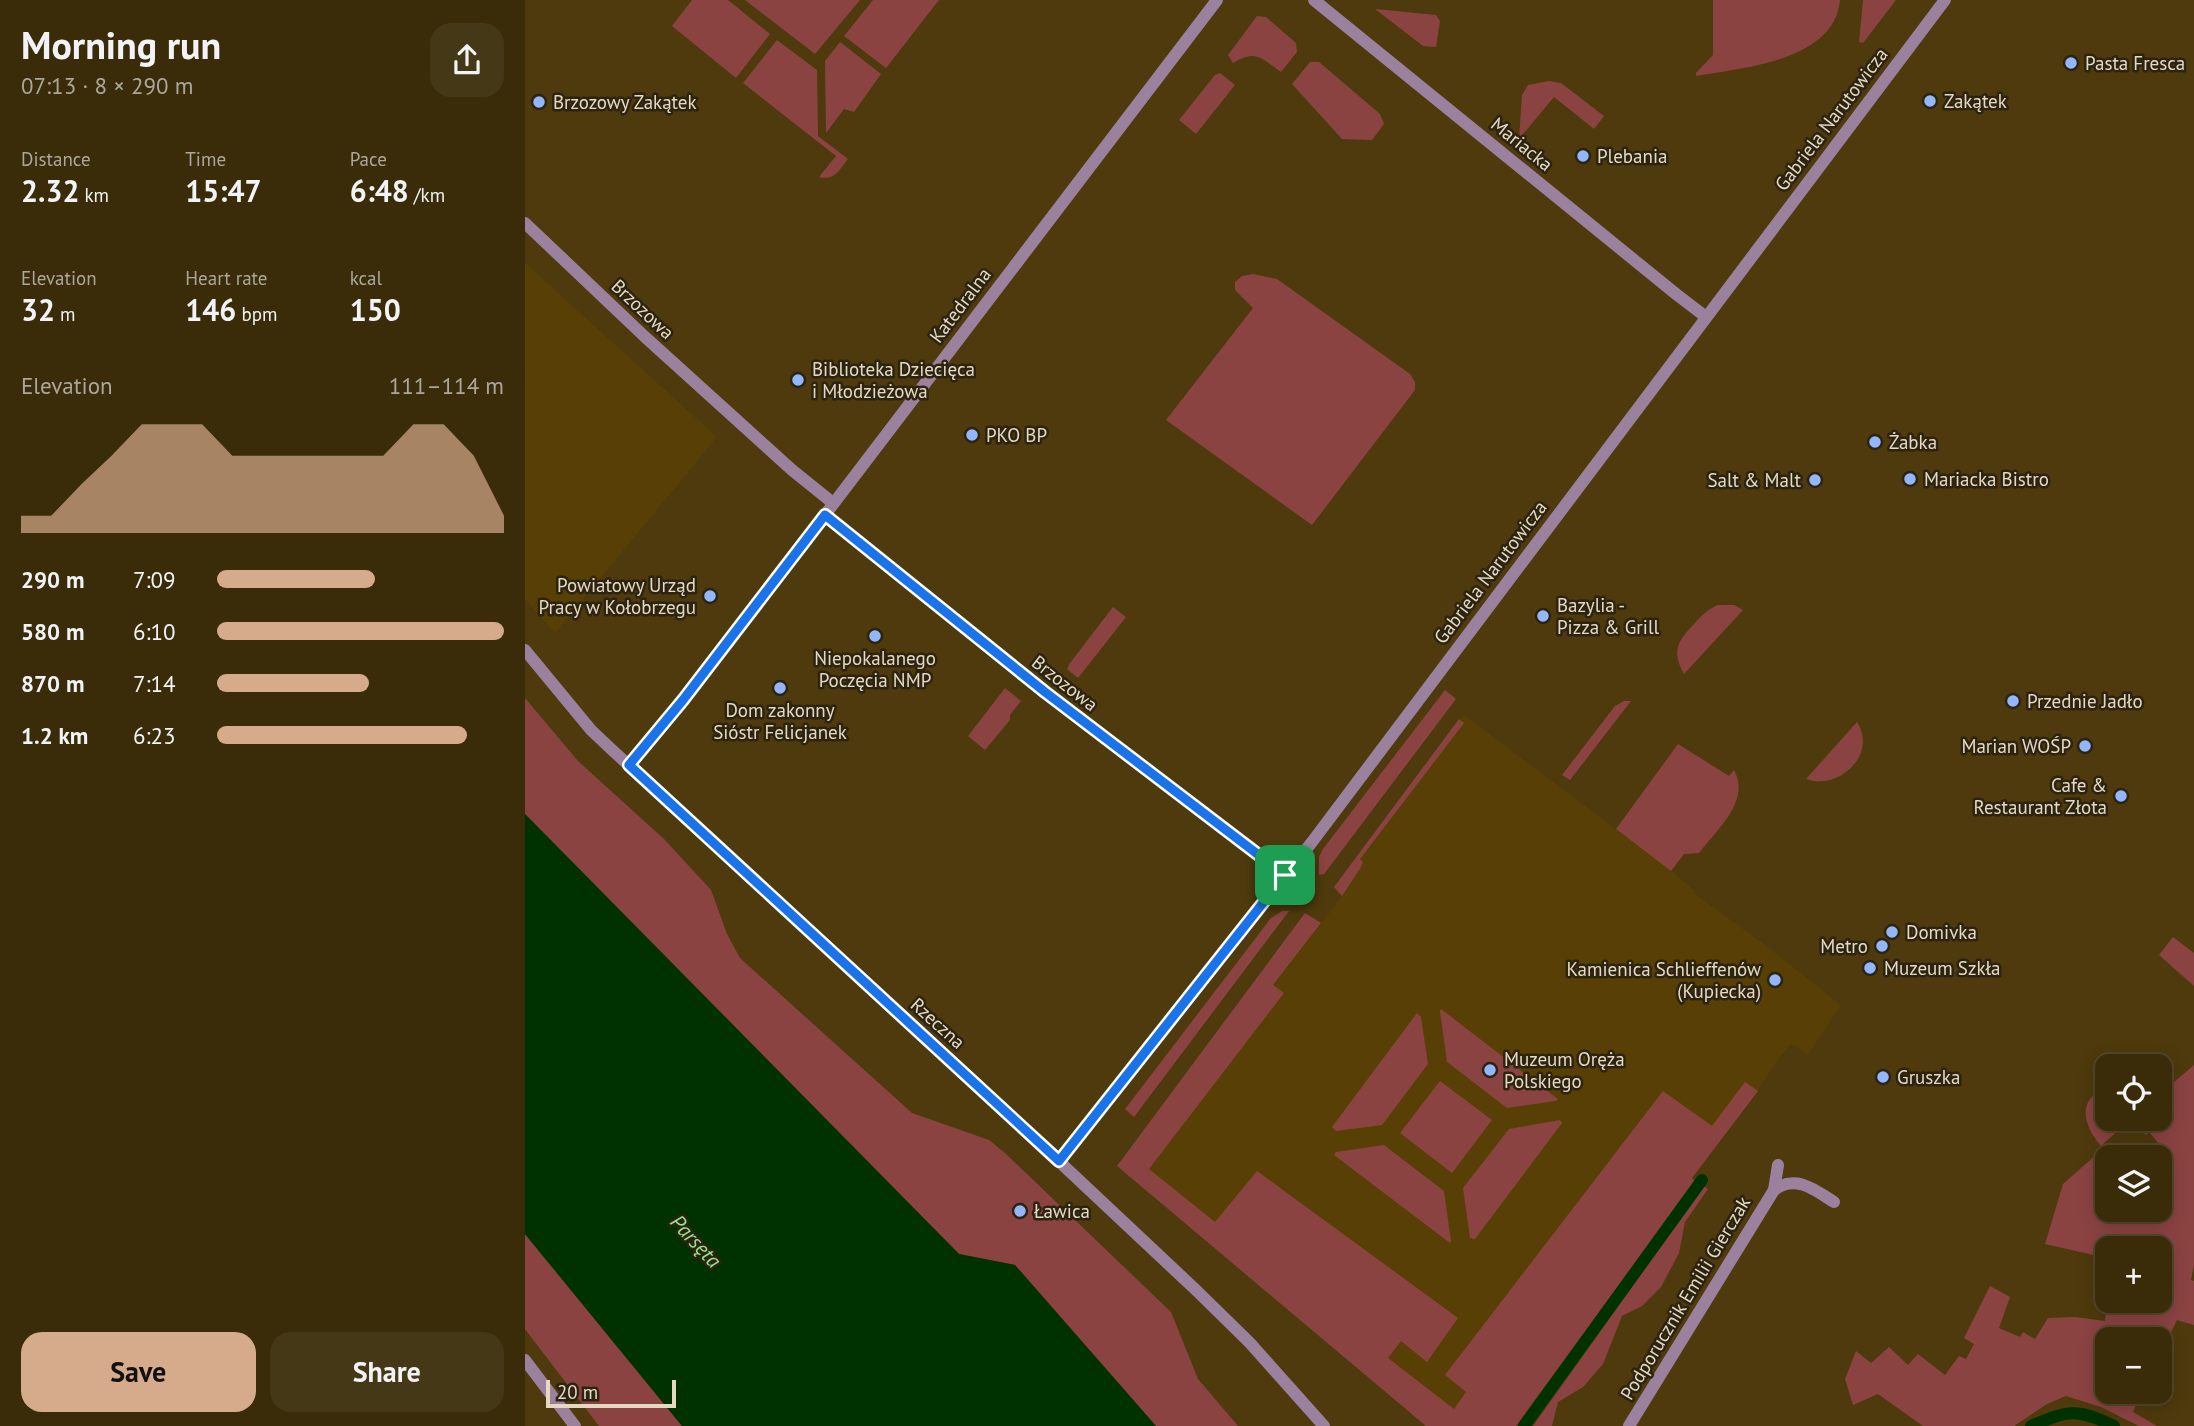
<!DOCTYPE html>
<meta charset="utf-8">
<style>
:root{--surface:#3a2c09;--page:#453817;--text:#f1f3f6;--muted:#aba79c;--line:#54482a;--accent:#d6ab8b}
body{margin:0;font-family:"PT Sans",sans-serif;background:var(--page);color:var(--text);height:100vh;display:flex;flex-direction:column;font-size:26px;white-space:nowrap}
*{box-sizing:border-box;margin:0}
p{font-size:23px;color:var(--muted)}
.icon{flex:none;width:38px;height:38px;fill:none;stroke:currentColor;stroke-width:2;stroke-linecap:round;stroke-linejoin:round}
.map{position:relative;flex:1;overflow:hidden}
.panel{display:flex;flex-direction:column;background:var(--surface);width:525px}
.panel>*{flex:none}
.fabs{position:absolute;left:1570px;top:1054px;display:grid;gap:14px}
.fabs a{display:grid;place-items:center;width:77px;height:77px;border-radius:14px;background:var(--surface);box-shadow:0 4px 18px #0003,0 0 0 2px var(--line);font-size:35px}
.scale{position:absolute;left:21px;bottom:18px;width:130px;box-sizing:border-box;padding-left:7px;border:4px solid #e5d9c2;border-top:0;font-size:19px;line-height:24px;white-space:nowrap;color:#e5d9c2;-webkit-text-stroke:5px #2c2311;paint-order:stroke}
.pin{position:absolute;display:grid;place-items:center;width:60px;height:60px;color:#fff;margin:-30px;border-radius:14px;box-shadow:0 4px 10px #0006}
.round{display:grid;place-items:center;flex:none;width:74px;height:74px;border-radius:21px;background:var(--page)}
.headline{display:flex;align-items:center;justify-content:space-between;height:119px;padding:0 21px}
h1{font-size:38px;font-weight:800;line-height:52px}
.metrics{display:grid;grid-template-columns:repeat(3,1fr);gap:10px;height:119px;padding:7px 21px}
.metrics div{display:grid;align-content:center}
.metrics b{font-size:30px;font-weight:800}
.metrics small{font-size:19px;font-weight:400}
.metrics p{font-size:19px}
.chart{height:196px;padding:14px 21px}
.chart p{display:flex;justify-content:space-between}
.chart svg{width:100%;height:126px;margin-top:7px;fill:var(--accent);opacity:.7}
.button{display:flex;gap:14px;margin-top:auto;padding:14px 21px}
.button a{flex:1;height:80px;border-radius:21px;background:var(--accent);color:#111;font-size:28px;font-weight:800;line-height:80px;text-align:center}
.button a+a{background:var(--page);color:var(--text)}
ul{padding:0 21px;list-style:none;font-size:23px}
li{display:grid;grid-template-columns:112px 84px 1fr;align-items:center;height:52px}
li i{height:18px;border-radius:9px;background:var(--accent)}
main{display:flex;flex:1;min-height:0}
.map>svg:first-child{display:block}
</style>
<main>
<section class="panel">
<div class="headline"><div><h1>Morning run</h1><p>07:13 · 8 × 290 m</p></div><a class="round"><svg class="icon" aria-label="share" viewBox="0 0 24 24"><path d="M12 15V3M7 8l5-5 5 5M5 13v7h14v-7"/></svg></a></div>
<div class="metrics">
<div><p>Distance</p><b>2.32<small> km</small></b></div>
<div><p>Time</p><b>15:47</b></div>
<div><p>Pace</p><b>6:48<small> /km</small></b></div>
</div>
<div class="metrics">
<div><p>Elevation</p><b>32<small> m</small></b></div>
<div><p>Heart rate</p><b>146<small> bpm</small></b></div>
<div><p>kcal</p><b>150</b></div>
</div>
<div class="chart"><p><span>Elevation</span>111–114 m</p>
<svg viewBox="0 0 160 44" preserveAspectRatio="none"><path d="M0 44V38L10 38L20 27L30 17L40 6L50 6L60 6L70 17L80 17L90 17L100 17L110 17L120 17L130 6L140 6L150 17L160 38V44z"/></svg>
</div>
<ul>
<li><b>290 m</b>7:09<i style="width:55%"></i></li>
<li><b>580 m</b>6:10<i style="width:100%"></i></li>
<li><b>870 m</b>7:14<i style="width:53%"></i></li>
<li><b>1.2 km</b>6:23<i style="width:87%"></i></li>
</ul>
<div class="button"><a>Save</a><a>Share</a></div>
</section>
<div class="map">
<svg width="1669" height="1426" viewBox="0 0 1669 1426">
<rect width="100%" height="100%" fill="#4e3a0c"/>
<g fill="#583f05">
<polygon points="0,263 192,437 30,633 0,599"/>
<polygon points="939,715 1149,873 1170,891 1169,893 1240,945 1316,1005 1283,1055 1266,1044 1255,1057 1233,1090 981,1426 940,1426 606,1170 814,900 817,895 809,887"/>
</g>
<g fill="#8b4342">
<polygon points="167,0 203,0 245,34 211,78 147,26"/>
<polygon points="220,0 335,0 290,54"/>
<polygon points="348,0 414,0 361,68 319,36"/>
<path d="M1188,0H1315C1310,61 1217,68 1171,76V73L1188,55Z"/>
<polygon points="1338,0 1371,0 1338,43 1334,42"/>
<polygon points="850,9 911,15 915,21 911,47 898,46"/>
<path d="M732,16L741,17L771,43L772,52L756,72C736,58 731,49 708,63L703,55Z"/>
<path d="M252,40L292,70L293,136L323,159C314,170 310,181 294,177L311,156L218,83Z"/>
<polygon points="315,42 356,74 329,112 319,109 301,133 300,61"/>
<polygon points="785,62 794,62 855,114 859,124 847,140 817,139 767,84"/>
<polygon points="695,73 710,85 671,134 654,120 690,75"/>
<polygon points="1024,81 1036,83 1079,116 1069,129 1029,97 994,139 997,95 1003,85"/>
<polygon points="728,274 752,279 885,374 890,382 890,390 787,525 641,420 728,308 710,290 710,282 717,276"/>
<path d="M1193,605H1209L1218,610L1159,674C1146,650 1153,641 1170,623C1177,615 1183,609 1193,605Z"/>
<polygon points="588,607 601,617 553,678 542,669 545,663"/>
<polygon points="480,688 496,701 485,715 485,720 460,750 443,736"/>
<polygon points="920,690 931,699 799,874 794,875 794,857 798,849"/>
<polygon points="0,698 53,761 140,840 186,890 202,934 215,958 387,1113 464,1140 480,1153 646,1312 673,1379 713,1426 631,1426 490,1265 434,1254 0,814"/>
<polygon points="1099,701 1106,701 1045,780 1037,775 1090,706"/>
<polygon points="934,719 939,723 835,859 838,862 836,867 817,896 809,887"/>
<path d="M1332,722C1353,754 1314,791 1281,779Z"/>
<path d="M1153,744L1204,776L1209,770C1226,801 1192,829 1174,853L1159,854L1146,871L1091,829Z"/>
<polygon points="757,911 764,911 609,1117 600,1109 746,918"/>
<polygon points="780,913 796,923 748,985 759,993 624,1169 690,1222 732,1171 933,1318 902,1362 876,1341 863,1358 929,1409 941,1392 920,1375 1138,1091 1187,1126 1220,1082 1233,1091 1167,1178 1170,1181 991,1426 901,1426 592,1166"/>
<polygon points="1648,937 1669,953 1669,986 1634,955"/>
<polygon points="916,1009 1033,1099 1031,1101 982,1108 922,1062 915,1011"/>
<polygon points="892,1013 896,1017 903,1064 857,1125 811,1131 807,1127"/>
<path d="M1669,1065V1265L1666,1280L1669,1281V1325L1652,1320L1635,1355L1634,1339H1582V1391H1617L1608,1412L1632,1426H1614L1576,1407L1541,1396L1522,1404L1489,1426H1398L1353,1394L1328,1405L1320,1379L1331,1351L1346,1363L1364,1347L1383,1365L1393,1354L1420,1375L1434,1356L1441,1359L1449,1344L1439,1338L1465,1286L1485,1297L1474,1328L1495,1337L1498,1332L1510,1339L1523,1318L1550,1317L1580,1321L1582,1299L1634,1300V1248H1582V1258L1520,1244L1538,1184L1573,1153L1582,1163V1209H1634V1157L1640,1151L1624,1132L1621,1135L1606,1119L1576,1146C1559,1126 1550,1099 1582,1088V1118H1634L1635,1094Z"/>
<polygon points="915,1081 967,1120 927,1173 875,1133"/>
<polygon points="1035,1120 1037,1123 950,1239 945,1238 938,1188 984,1129"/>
<polygon points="859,1145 919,1191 926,1241 925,1243 809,1155 811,1152"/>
<polygon points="1179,1186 1183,1189 1160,1222 1154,1253 1136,1287 1117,1306 1097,1316 1078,1364 1058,1387 1033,1402 1027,1426 1008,1426"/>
<polygon points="0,1234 157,1426 74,1426 0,1329"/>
</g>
<polygon fill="#003101" points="0,814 434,1254 490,1265 631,1426 157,1426 0,1234"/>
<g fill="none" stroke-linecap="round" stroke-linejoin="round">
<g stroke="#003101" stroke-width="12">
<polyline points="999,1426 1177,1180"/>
<path d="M1506,1426C1544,1410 1552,1408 1589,1426"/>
</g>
<g stroke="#9b819e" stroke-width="12">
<polyline points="789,0 1151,294 1181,317"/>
<polyline points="0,223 119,336 267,470 308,503"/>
<polyline points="300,515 520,693 760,875"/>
<polyline points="0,650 66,730 85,748 475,1106 672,1291 725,1343 799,1426"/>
<polyline points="104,765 158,700 274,549 692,0"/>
<polyline points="534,1161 787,842 1420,0"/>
<polyline points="1249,1190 1253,1165"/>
<polyline points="0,1360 50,1426"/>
<path d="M1104,1426L1249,1190C1271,1174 1290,1190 1309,1202"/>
</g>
</g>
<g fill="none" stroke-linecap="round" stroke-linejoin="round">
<defs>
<polygon id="route" points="300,515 520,692 760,875 534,1161 104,765 158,700"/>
</defs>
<use href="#route" stroke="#fff" stroke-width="14"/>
<use href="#route" stroke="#1a73e8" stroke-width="9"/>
</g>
<g fill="#93b7fd" stroke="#2c2311" stroke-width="2.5">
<circle cx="1546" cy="63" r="7"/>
<circle cx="1405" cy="101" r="7"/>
<circle cx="14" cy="102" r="7"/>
<circle cx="1058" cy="156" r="7"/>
<circle cx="273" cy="380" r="7"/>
<circle cx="447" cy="435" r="7"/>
<circle cx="1350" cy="442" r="7"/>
<circle cx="1385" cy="479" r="7"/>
<circle cx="1290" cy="480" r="7"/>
<circle cx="185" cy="596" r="7"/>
<circle cx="1018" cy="616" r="7"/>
<circle cx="350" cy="636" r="7"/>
<circle cx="255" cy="688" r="7"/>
<circle cx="1488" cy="701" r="7"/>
<circle cx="1560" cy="746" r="7"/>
<circle cx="1596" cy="796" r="7"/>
<circle cx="1367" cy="932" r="7"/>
<circle cx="1357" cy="946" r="7"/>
<circle cx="1345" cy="968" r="7"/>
<circle cx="1250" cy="980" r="7"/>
<circle cx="965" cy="1070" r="7"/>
<circle cx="1358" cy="1077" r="7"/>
<circle cx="495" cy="1211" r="7"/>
</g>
<g text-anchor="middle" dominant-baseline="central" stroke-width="5" stroke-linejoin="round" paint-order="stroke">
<g font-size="19" fill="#e5d9c2" stroke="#2c2311" text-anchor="start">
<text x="1560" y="63">Pasta Fresca</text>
<text x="1419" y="101">Zakątek</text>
<text x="28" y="102">Brzozowy Zakątek</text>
<text x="1072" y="156">Plebania</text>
<text x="287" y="369">Biblioteka Dziecięca<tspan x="287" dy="22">i Młodzieżowa</tspan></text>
<text x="461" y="435">PKO BP</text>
<text x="1364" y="442">Żabka</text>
<text x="1399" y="479">Mariacka Bistro</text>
<text x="1276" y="480" text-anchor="end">Salt &amp; Malt</text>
<text x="171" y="585" text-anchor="end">Powiatowy Urząd<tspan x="171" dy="22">Pracy w Kołobrzegu</tspan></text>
<text x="1032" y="605">Bazylia -<tspan x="1032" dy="22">Pizza &amp; Grill</tspan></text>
<text x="350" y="658" text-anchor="middle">Niepokalanego<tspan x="350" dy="22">Poczęcia NMP</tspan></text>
<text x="1502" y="701">Przednie Jadło</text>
<text x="255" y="710" text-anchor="middle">Dom zakonny<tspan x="255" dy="22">Sióstr Felicjanek</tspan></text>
<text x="1546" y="746" text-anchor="end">Marian WOŚP</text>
<text x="1582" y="785" text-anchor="end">Cafe &amp;<tspan x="1582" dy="22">Restaurant Złota</tspan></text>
<text x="1381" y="932">Domivka</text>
<text x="1343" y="946" text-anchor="end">Metro</text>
<text x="1359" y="968">Muzeum Szkła</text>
<text x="1236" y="969" text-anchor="end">Kamienica Schlieffenów<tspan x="1236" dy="22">(Kupiecka)</tspan></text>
<text x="979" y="1059">Muzeum Oręża<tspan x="979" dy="22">Polskiego</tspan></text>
<text x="1372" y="1077">Gruszka</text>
<text x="509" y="1211">Ławica</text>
</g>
<g font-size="19" fill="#e5d9c2" stroke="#2c2311">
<text transform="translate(1306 119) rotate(-53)">Gabriela Narutowicza</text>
<text transform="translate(997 144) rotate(39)">Mariacka</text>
<text transform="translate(435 305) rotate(-53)">Katedralna</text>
<text transform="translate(118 309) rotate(43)">Brzozowa</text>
<text transform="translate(965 572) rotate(-53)">Gabriela Narutowicza</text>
<text transform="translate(540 683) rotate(38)">Brzozowa</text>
<text transform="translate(413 1023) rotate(42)">Rzeczna</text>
<text transform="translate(1160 1298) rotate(-59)">Podporucznik Emilii Gierczak</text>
</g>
<g font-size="21" font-style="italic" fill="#91e58c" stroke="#2c2311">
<text transform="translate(171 1241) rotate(47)">Parsęta</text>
</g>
</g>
</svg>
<div class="fabs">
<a><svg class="icon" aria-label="locate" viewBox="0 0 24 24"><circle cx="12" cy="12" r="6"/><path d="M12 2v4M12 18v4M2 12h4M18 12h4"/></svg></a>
<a><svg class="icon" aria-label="layers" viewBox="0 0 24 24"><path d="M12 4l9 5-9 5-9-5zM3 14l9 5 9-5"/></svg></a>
<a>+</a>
<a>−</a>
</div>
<div class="scale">20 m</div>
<div class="pin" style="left:760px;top:875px;background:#1e9e55"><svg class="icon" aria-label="arrive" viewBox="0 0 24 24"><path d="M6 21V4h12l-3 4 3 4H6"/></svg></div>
</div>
</main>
